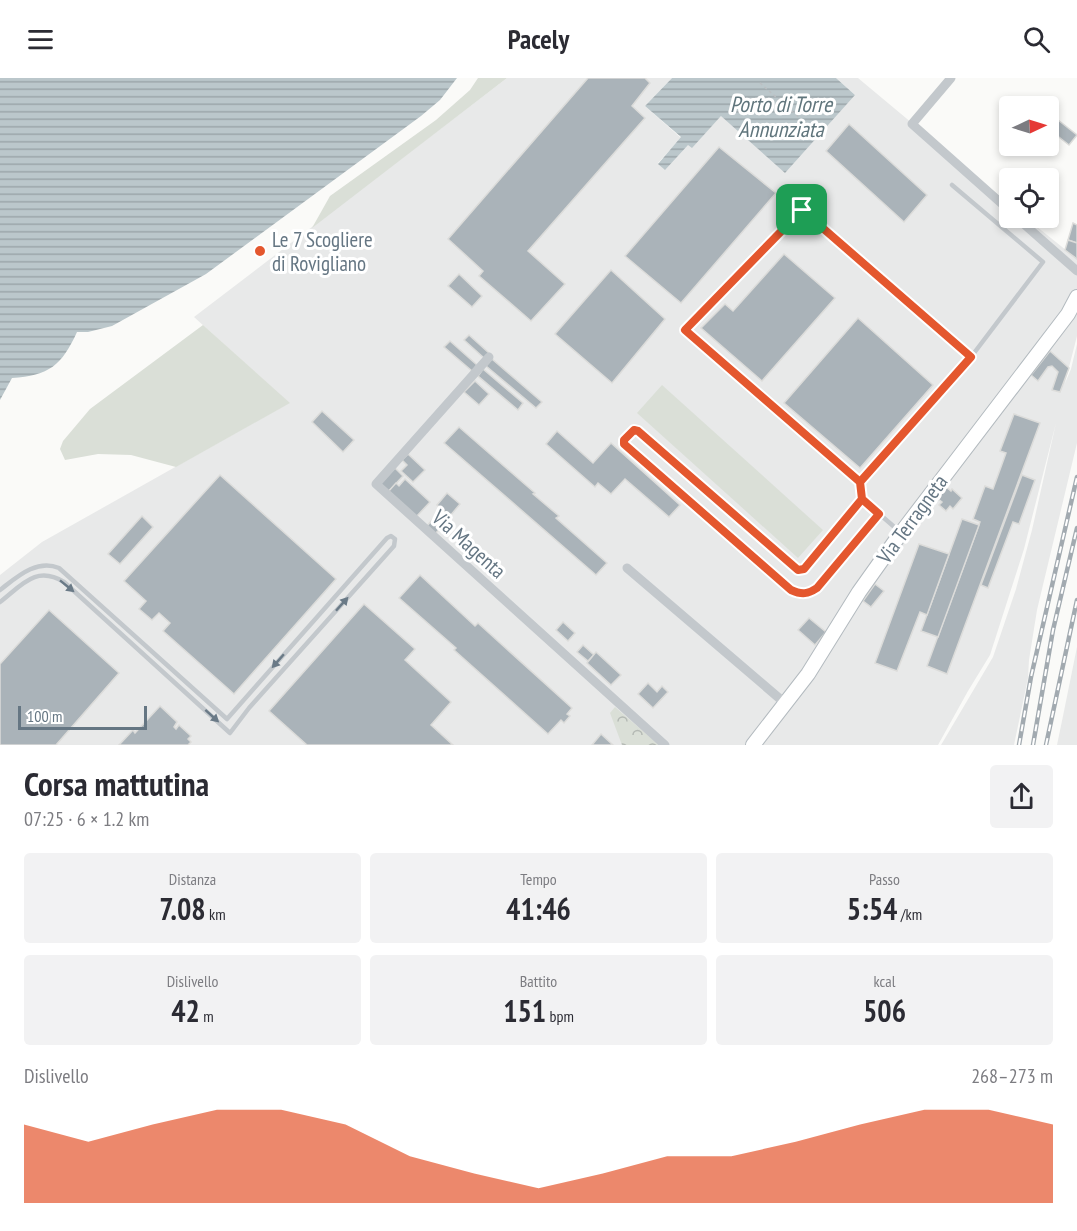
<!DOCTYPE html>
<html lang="it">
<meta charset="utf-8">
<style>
:root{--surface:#fff;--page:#f2f2f3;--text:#2b2b33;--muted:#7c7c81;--accent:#e4572e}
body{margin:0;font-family:"PT Sans Narrow",sans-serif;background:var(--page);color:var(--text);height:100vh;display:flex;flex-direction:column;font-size:22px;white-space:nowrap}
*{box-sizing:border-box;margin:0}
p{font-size:20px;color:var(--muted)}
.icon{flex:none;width:33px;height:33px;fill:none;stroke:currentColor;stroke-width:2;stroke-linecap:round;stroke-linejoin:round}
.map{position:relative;height:667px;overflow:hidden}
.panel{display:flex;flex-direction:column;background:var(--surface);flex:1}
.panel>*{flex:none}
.needle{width:39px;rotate:86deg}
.fabs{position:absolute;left:999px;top:18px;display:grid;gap:12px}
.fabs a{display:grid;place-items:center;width:60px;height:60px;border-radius:6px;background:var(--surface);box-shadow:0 3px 9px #0003;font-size:30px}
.scale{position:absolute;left:18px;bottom:15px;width:129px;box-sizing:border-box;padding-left:6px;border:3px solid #657683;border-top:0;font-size:16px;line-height:21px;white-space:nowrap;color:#657683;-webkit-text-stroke:4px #fff;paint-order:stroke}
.pin{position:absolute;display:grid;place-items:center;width:51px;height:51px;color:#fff;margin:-26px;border-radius:12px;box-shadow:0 3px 9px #0006}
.round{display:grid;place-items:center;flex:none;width:63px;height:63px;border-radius:6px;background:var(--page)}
.overview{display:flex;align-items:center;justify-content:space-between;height:102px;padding:0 24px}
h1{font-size:33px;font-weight:700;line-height:45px}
.figures{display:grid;grid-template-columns:repeat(3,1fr);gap:9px;height:102px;padding:6px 24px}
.figures div{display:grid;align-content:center;border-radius:6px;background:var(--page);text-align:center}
.figures b{font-size:30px;font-weight:700}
.figures small{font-size:16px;font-weight:400}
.figures p{font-size:16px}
.chart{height:168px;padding:12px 24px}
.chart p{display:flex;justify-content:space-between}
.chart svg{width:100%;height:108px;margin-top:6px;fill:var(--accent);opacity:.7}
header{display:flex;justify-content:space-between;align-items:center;height:78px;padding:0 24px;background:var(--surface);font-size:27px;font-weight:700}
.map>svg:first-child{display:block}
</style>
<header><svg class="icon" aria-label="menu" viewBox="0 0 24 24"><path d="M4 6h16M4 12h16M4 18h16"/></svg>Pacely<svg class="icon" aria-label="search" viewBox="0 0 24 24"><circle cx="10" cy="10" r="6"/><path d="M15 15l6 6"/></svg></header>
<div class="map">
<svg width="1077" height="667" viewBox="0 0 1077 667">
<defs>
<pattern id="park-crowns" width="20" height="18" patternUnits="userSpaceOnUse" patternTransform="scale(1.5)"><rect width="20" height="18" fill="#dadfd7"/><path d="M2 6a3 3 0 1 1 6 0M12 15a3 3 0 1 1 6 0" fill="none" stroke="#b4b9b4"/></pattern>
<pattern id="water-rules" width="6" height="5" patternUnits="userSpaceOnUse" patternTransform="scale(1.5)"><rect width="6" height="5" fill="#bbc7cb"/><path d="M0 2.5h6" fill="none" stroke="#9ca6aa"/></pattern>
</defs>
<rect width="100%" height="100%" fill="#fafaf8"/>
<g fill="#e8e9e9">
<polygon points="507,0 672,0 645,28 681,60 658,85 664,91 688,66 692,69 721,38 855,17 836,0 858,0 1009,126 1010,140 1026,140 1077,181 1077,258 1065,305 1071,291 1077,266 1077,365 1037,532 1029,582 1028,600 1014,667 941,667 993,579 1016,511 1032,452 1056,345 1024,471 990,577 968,613 938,667 0,667 0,497 42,464 289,325 194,239"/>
<polygon points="1077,569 1077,667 1057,667 1063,638"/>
</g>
<g fill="#dadfd7">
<polygon points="478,0 507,0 312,150 330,118 436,42 470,12"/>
<polygon points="203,247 290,325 176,389 131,377 98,376 65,382 60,371 63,363 90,331"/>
<polygon points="662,307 823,452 798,480 637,335"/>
</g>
<polygon fill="url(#park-crowns)" points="615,629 659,667 622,667 610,635"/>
<g fill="url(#water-rules)">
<path d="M0,0H457L440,22L421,38L206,196L112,248L88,254H77C62,287 49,298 12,300L0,322Z"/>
<polygon points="672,0 836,0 855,17 785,95 721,38 692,70 688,67 665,92 658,86 681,59 645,28"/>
</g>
<g fill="#aab3b9" stroke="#dcdcda" stroke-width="1.5">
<polygon points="588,0 645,0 650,5 632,28 645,40 528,173 565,206 531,243 479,198 483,193 448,161"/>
<polygon points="1058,42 1077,57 1069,67 1050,52"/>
<polygon points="849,46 927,117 904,144 826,73"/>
<polygon points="719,69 776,115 681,225 625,178"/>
<polygon points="1073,145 1077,147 1077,165 1068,162"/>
<polygon points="1068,162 1077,165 1077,181 1065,172"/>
<polygon points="784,176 835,220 762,303 701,250 725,226 733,233"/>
<polygon points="611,192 665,241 612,305 555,256"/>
<polygon points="459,196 482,218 472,229 448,208"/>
<polygon points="858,240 933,307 860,390 784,325"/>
<polygon points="469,257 489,275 484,280 464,262"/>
<polygon points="450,263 477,287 472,293 444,269"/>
<polygon points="1050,273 1069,290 1060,314 1052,312 1058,294 1052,288 1048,289 1038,303 1031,297"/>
<polygon points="492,281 542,324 536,330 486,288"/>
<polygon points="483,291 523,325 518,332 478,298"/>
<polygon points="475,303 489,316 479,327 464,314"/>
<polygon points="322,333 354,362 343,374 312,344"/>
<polygon points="1014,336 1040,345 947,596 927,588 980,444 973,441 985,408 993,411 1006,375 1000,373"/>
<polygon points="459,349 535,415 533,416 559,438 556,440 607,485 596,497 444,365"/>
<polygon points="557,353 593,385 611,365 680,427 669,439 625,401 611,416 598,405 595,409 546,366"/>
<polygon points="408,376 425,392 413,404 401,393 407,387 402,382"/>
<polygon points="395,390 403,398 388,414 380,406"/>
<polygon points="220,397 336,501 234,616 163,553 170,545 159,535 152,542 139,531 146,523 124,503"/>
<polygon points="1022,397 1035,402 1019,446 1013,444 988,510 981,507"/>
<polygon points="405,401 430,424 416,439 388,414 396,405 399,408"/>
<polygon points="946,409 951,413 952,411 962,420 953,431 950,428 946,433 939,427 942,424 937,420"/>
<polygon points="447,415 460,426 450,438 437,427"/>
<polygon points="437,436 446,444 435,456 427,448"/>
<polygon points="142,438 153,449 120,486 108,476"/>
<polygon points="962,441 979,447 938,559 921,553"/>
<polygon points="919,466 949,476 927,537 920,534 897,593 875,585"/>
<polygon points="420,497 475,548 478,545 572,630 567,636 570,638 564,645 561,642 548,656 454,572 456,570 399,520"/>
<polygon points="875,506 884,513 871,529 863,523"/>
<polygon points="364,526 415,571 405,582 451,624 431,647 453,667 307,667 269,633"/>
<polygon points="49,532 119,595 56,667 0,667 0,586"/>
<polygon points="809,540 826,554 815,567 798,552"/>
<polygon points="563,544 575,555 568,563 556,552"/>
<polygon points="583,567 594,577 588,583 577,574"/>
<polygon points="596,574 621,597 611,607 587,585"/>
<polygon points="648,605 657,614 662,608 668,614 653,630 638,616"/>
<polygon points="160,628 177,644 174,649 176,651 179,647 191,658 188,661 191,664 188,667 119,667 133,652 135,655"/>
<polygon points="601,656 613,667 592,667"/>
</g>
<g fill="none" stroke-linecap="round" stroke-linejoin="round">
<defs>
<polyline id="secondary" points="753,667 808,596 859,514 901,455 1068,236 1077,219"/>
</defs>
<use href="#secondary" stroke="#b3babf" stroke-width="16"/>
<polyline stroke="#bbbfc2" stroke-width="1.5" stroke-dasharray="3 3" stroke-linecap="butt" points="760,5 819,57"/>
<g stroke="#c3c8cc" stroke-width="4.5">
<polyline points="952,107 1043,184 971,279"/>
<polyline points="860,404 971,279 802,132 685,252 860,404 862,421 899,453"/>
<path d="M862,421L804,491L798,492L638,353L634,352L624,362V366L791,512C802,517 808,516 817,510L879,436"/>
<path d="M0,512C17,499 36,481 59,490L227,641L387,460L391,458L395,461L394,468L249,630L230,655L64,504C36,487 22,507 0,524"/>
</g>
<g stroke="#c3c8cc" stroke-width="9">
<polyline points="951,0 912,46 1010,133"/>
<polyline points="1017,140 1077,193"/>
<polyline points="489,279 376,406 665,667"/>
<polyline points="627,490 786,626"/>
</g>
<use href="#secondary" stroke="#fff" stroke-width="14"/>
<defs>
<g id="rail">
<polyline points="1019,667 1031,599 1077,399"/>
<polyline points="1033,667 1053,552 1077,450"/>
<polyline points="1046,667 1077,522"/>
</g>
</defs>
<use href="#rail" stroke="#a2aab0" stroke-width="4.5"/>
<use href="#rail" stroke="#fff" stroke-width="2" stroke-dasharray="7" stroke-linecap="butt"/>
</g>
<defs><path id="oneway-solid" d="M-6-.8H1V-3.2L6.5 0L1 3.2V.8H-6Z" transform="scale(1.5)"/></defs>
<g fill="#6a7a87">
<use href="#oneway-solid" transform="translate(67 508) rotate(39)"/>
<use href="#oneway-solid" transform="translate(342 526) rotate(-48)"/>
<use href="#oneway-solid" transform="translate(278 583) rotate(131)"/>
<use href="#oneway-solid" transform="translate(212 638) rotate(42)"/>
</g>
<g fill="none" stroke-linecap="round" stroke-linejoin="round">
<defs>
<path id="route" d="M802,132L971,279L860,404L862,421L804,491L798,492L638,353L634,352L624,362V366L791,512C802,517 808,516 817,510L879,436L862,421L860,404L685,252L802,132"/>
</defs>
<use href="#route" stroke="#fff" stroke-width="12"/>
<use href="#route" stroke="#e4572e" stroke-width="8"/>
</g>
<circle fill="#e4572e" stroke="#fff" stroke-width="2" cx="260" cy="173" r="6"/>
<g text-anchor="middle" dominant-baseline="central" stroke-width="6" stroke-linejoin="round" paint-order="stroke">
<g font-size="21" fill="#657683" stroke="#fff" text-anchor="start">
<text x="272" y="161">Le 7 Scogliere<tspan x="272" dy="24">di Rovigliano</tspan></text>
</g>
<g font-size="21" fill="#657683" stroke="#fff">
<text transform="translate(912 441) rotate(-54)">Via Terragneta</text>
<text transform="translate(469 466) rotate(42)">Via Magenta</text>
</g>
<g font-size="22" font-style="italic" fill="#60757c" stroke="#fff">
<text x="781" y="26">Porto di Torre<tspan x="781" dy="25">Annunziata</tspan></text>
</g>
</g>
</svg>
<div class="fabs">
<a><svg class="needle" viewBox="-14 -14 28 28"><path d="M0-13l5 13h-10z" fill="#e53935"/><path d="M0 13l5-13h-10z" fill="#7c7c81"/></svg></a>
<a><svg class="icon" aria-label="locate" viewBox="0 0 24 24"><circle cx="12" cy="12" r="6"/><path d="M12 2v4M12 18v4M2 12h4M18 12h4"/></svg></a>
</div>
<div class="scale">100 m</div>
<div class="pin" style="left:802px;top:132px;background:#1e9e55"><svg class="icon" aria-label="arrive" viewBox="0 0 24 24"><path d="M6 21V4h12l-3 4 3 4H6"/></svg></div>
</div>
<section class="panel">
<div class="overview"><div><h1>Corsa mattutina</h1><p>07:25 · 6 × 1.2 km</p></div><a class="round"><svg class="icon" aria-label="share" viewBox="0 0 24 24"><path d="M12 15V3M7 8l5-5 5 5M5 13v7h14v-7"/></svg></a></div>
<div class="figures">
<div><p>Distanza</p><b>7.08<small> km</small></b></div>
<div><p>Tempo</p><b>41:46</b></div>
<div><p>Passo</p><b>5:54<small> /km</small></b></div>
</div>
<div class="figures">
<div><p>Dislivello</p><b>42<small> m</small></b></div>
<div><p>Battito</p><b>151<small> bpm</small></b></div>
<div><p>kcal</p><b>506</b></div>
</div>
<div class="chart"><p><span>Dislivello</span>268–273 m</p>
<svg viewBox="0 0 160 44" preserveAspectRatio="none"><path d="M0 44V12L10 19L20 12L30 6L40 6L50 12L60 25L70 32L80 38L90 32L100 25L110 25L120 19L130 12L140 6L150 6L160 12V44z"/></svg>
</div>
</section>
